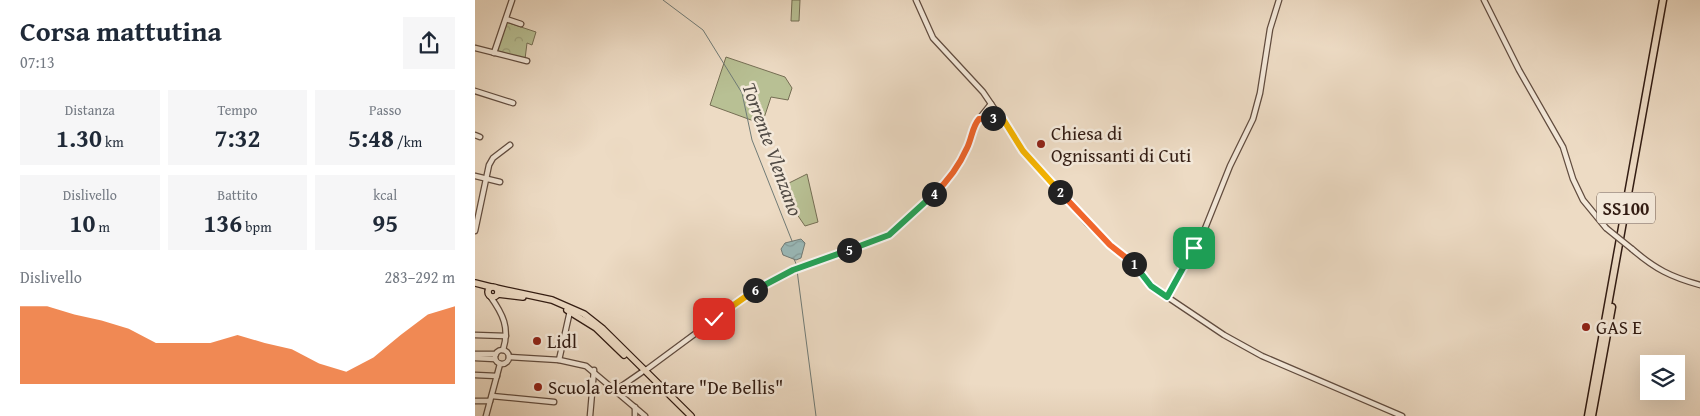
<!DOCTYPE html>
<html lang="it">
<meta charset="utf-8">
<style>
:root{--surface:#fff;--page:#f6f6f7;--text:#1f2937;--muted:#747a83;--accent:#ea580c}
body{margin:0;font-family:"Gentium Book Plus",serif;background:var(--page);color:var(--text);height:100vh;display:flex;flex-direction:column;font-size:19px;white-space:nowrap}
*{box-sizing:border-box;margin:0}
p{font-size:16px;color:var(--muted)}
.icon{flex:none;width:28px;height:28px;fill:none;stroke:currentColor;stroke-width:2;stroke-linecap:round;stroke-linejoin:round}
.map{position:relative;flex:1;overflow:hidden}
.panel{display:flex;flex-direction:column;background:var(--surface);width:475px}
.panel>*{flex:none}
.controls{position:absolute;left:1165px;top:355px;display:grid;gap:10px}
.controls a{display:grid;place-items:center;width:45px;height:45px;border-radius:0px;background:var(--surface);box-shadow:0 5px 20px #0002;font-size:25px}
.pin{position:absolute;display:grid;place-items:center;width:42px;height:42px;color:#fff;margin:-21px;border-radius:10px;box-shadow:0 2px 8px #0006}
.km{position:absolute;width:25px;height:25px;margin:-12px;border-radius:50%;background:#222;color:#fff;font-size:14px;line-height:25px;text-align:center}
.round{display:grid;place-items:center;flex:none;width:52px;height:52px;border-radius:0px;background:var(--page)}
.summary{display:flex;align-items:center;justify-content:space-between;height:85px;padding:0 20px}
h1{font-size:28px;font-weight:700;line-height:38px}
.metrics{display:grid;grid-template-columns:repeat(3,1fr);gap:8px;height:85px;padding:5px 20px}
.metrics div{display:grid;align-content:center;border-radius:0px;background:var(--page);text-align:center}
.metrics b{font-size:25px;font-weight:700}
.metrics small{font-size:14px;font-weight:400}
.metrics p{font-size:14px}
.chart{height:140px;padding:10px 20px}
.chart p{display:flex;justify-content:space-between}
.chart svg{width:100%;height:90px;margin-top:5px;fill:var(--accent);opacity:.7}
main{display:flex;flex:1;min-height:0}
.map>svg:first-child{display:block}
</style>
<main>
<section class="panel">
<div class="summary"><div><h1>Corsa mattutina</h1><p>07:13</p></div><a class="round"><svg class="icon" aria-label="share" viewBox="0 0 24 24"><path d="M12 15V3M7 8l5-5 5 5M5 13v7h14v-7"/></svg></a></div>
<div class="metrics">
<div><p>Distanza</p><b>1.30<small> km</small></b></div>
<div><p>Tempo</p><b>7:32</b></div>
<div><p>Passo</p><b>5:48<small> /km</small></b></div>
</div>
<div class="metrics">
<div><p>Dislivello</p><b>10<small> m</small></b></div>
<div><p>Battito</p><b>136<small> bpm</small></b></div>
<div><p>kcal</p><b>95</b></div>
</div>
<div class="chart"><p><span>Dislivello</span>283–292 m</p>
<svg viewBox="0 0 160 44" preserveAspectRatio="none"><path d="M0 44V6L10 6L20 10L30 13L40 17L50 24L60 24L70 24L80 20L90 24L100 27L110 34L120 38L130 31L140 20L150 10L160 6V44z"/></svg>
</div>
</section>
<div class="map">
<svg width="1225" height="416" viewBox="0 0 1225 416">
<defs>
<pattern id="park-crowns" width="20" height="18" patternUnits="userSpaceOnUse" patternTransform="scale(1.25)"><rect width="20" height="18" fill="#b8c094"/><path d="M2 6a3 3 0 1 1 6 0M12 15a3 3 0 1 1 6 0" fill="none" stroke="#9fa47f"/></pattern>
<pattern id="water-waves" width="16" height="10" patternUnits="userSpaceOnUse" patternTransform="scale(1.25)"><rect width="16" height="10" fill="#9ababa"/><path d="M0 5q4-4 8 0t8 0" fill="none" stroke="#859f9f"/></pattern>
</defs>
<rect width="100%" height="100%" fill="#eddbc4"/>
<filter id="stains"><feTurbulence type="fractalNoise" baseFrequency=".004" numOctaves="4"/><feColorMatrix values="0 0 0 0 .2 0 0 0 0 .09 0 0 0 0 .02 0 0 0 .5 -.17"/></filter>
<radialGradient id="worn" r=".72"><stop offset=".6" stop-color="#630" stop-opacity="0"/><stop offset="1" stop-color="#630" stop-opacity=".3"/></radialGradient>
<g fill="#b8c094" stroke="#756e54">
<polygon points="317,0 325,0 324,21 316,21"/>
<polygon points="251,57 310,77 317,88 313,100 296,97 287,124 235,105"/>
<polygon points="332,174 343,222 330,226 304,188"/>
</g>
<polygon fill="url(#park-crowns)" stroke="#756e54" points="31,22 61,32 57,45 52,43 50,59 22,51"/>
<polygon fill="url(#water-waves)" stroke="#707b77" points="326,239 330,243 326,258 321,260 308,255 306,249 310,243"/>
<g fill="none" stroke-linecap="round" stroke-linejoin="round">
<g stroke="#707b77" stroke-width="1">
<polyline points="188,0 228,30 267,93 277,140 317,241"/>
<polyline points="319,259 322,266"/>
<polyline points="322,270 341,416"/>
</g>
<defs>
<g id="minor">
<polyline points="441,0 458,38 508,92 548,151 612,223 635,245 658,263 676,286 749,335 787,356 927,416"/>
<polyline points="1009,0 1044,70 1088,147 1098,179 1108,200 1131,228"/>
<polyline points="31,19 46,24"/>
<polyline points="0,48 52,61"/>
<polyline points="19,53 37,0"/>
<polyline points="0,91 38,103"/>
<polyline points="504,119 528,119"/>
<polyline points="0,135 5,137"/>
<polyline points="0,176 25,182"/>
<polyline points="0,231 14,165 18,158 35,145"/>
<path d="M1157,249C1180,269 1196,277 1225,285"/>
<path d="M15,296C28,314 35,328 28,350"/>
<polyline points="692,297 729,231 755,166 778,119 785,93 795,29 804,0"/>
<polyline points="0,335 31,336"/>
<circle cx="27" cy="357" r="7"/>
<polyline points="0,354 21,354"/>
<polyline points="34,357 84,360 111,366 170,416"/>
<polyline points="0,358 20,359"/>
<polyline points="84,360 95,311"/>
<polyline points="171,370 282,288 318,270 414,235 468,185 483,166 493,147 500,124 516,104"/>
<polyline points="0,375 22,376"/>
<polyline points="141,390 167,372"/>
<polyline points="17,396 79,402"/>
<polyline points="0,401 15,401"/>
<polyline points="11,416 25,364"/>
<polyline points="115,416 119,370"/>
<polyline points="160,416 160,407"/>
</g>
<g id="major">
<polyline points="0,283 16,287"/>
<circle cx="18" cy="292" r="5"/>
<polyline points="21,288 77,300 109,314 128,329 216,416"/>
<polyline points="23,294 48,297"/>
<polyline points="92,310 121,328 149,355"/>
</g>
<g id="highway">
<polyline points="1113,416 1188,0"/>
<polyline points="1117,416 1137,307"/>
</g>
</defs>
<use href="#minor" stroke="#614c3f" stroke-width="7"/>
<use href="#major" stroke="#321c13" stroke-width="8"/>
<use href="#highway" stroke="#321c13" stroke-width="9"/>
<use href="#minor" stroke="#f3e8d9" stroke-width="4.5"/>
<use href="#major" stroke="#eddbc4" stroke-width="5.5"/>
<use href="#highway" stroke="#eddbc4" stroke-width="6"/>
<defs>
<polyline id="minor-bridge" points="1131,228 1157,249"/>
</defs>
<use href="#minor-bridge" stroke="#614c3f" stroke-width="7" stroke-linecap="butt"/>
<use href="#minor-bridge" stroke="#f3e8d9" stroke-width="4.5"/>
</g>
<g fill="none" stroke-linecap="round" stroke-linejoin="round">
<defs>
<polyline id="split-1" points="659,264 676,286 692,297 719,248"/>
<polyline id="split-2" points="585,192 635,245 659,264"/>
<polyline id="split-3" points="518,118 528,119 548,151 585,192"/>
<path id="split-4" d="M459,194C473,181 484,166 492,148C497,138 497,127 504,119L518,118"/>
<polyline id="split-5" points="374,250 414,235 459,194"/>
<polyline id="split-6" points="280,290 318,270 374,250"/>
<polyline id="split-7" points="239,319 280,290"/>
</defs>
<use href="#split-1" stroke="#fff" stroke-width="10"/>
<use href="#split-2" stroke="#fff" stroke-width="10"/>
<use href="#split-3" stroke="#fff" stroke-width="10"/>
<use href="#split-4" stroke="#fff" stroke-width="10"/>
<use href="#split-5" stroke="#fff" stroke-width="10"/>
<use href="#split-6" stroke="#fff" stroke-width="10"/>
<use href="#split-7" stroke="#fff" stroke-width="10"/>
<use href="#split-1" stroke="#22a559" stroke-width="6"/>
<use href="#split-2" stroke="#f0652b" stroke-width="6"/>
<use href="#split-3" stroke="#f5b400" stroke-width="6"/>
<use href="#split-4" stroke="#f0652b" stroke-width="6"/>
<use href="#split-5" stroke="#22a559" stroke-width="6"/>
<use href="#split-6" stroke="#22a559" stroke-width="6"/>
<use href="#split-7" stroke="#f5b400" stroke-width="6"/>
</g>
<g fill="#8f2418" stroke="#f3e8d9" stroke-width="2">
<circle cx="566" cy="144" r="5"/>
<circle cx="1111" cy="327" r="5"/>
<circle cx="62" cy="341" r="5"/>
<circle cx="63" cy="387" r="5"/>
</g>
<g text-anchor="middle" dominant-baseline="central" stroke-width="5" stroke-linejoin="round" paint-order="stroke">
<rect fill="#f3e8d9" stroke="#6c594e" stroke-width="1" x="1122" y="192.5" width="58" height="31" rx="4"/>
<g font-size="18" font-weight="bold" fill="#321c13">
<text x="1151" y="208">SS100</text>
</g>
<g font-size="19" fill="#321c13" stroke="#f3e8d9" text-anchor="start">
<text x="576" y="133">Chiesa di<tspan x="576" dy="22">Ognissanti di Cuti</tspan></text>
<text x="1121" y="327">GAS E</text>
<text x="72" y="341">Lidl</text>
<text x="73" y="387">Scuola elementare "De Bellis"</text>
</g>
<g font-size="20" font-style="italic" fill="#514b45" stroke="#f3e8d9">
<text transform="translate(298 149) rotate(70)">Torrente Vlenzano</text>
</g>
</g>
<rect width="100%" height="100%" filter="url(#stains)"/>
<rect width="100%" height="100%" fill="url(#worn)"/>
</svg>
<div class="controls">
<a><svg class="icon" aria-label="layers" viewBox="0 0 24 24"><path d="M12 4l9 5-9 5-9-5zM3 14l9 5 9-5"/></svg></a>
</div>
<div class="pin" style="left:719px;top:248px;background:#1e9e55"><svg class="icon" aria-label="arrive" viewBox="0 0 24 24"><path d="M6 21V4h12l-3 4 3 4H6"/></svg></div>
<div class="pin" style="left:239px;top:319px;background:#d93025"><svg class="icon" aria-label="check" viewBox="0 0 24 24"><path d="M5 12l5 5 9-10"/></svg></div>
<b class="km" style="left:659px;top:264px">1</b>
<b class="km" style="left:585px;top:192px">2</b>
<b class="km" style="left:518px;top:118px">3</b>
<b class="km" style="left:459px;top:194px">4</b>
<b class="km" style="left:374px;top:250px">5</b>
<b class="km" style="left:280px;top:290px">6</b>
</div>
</main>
